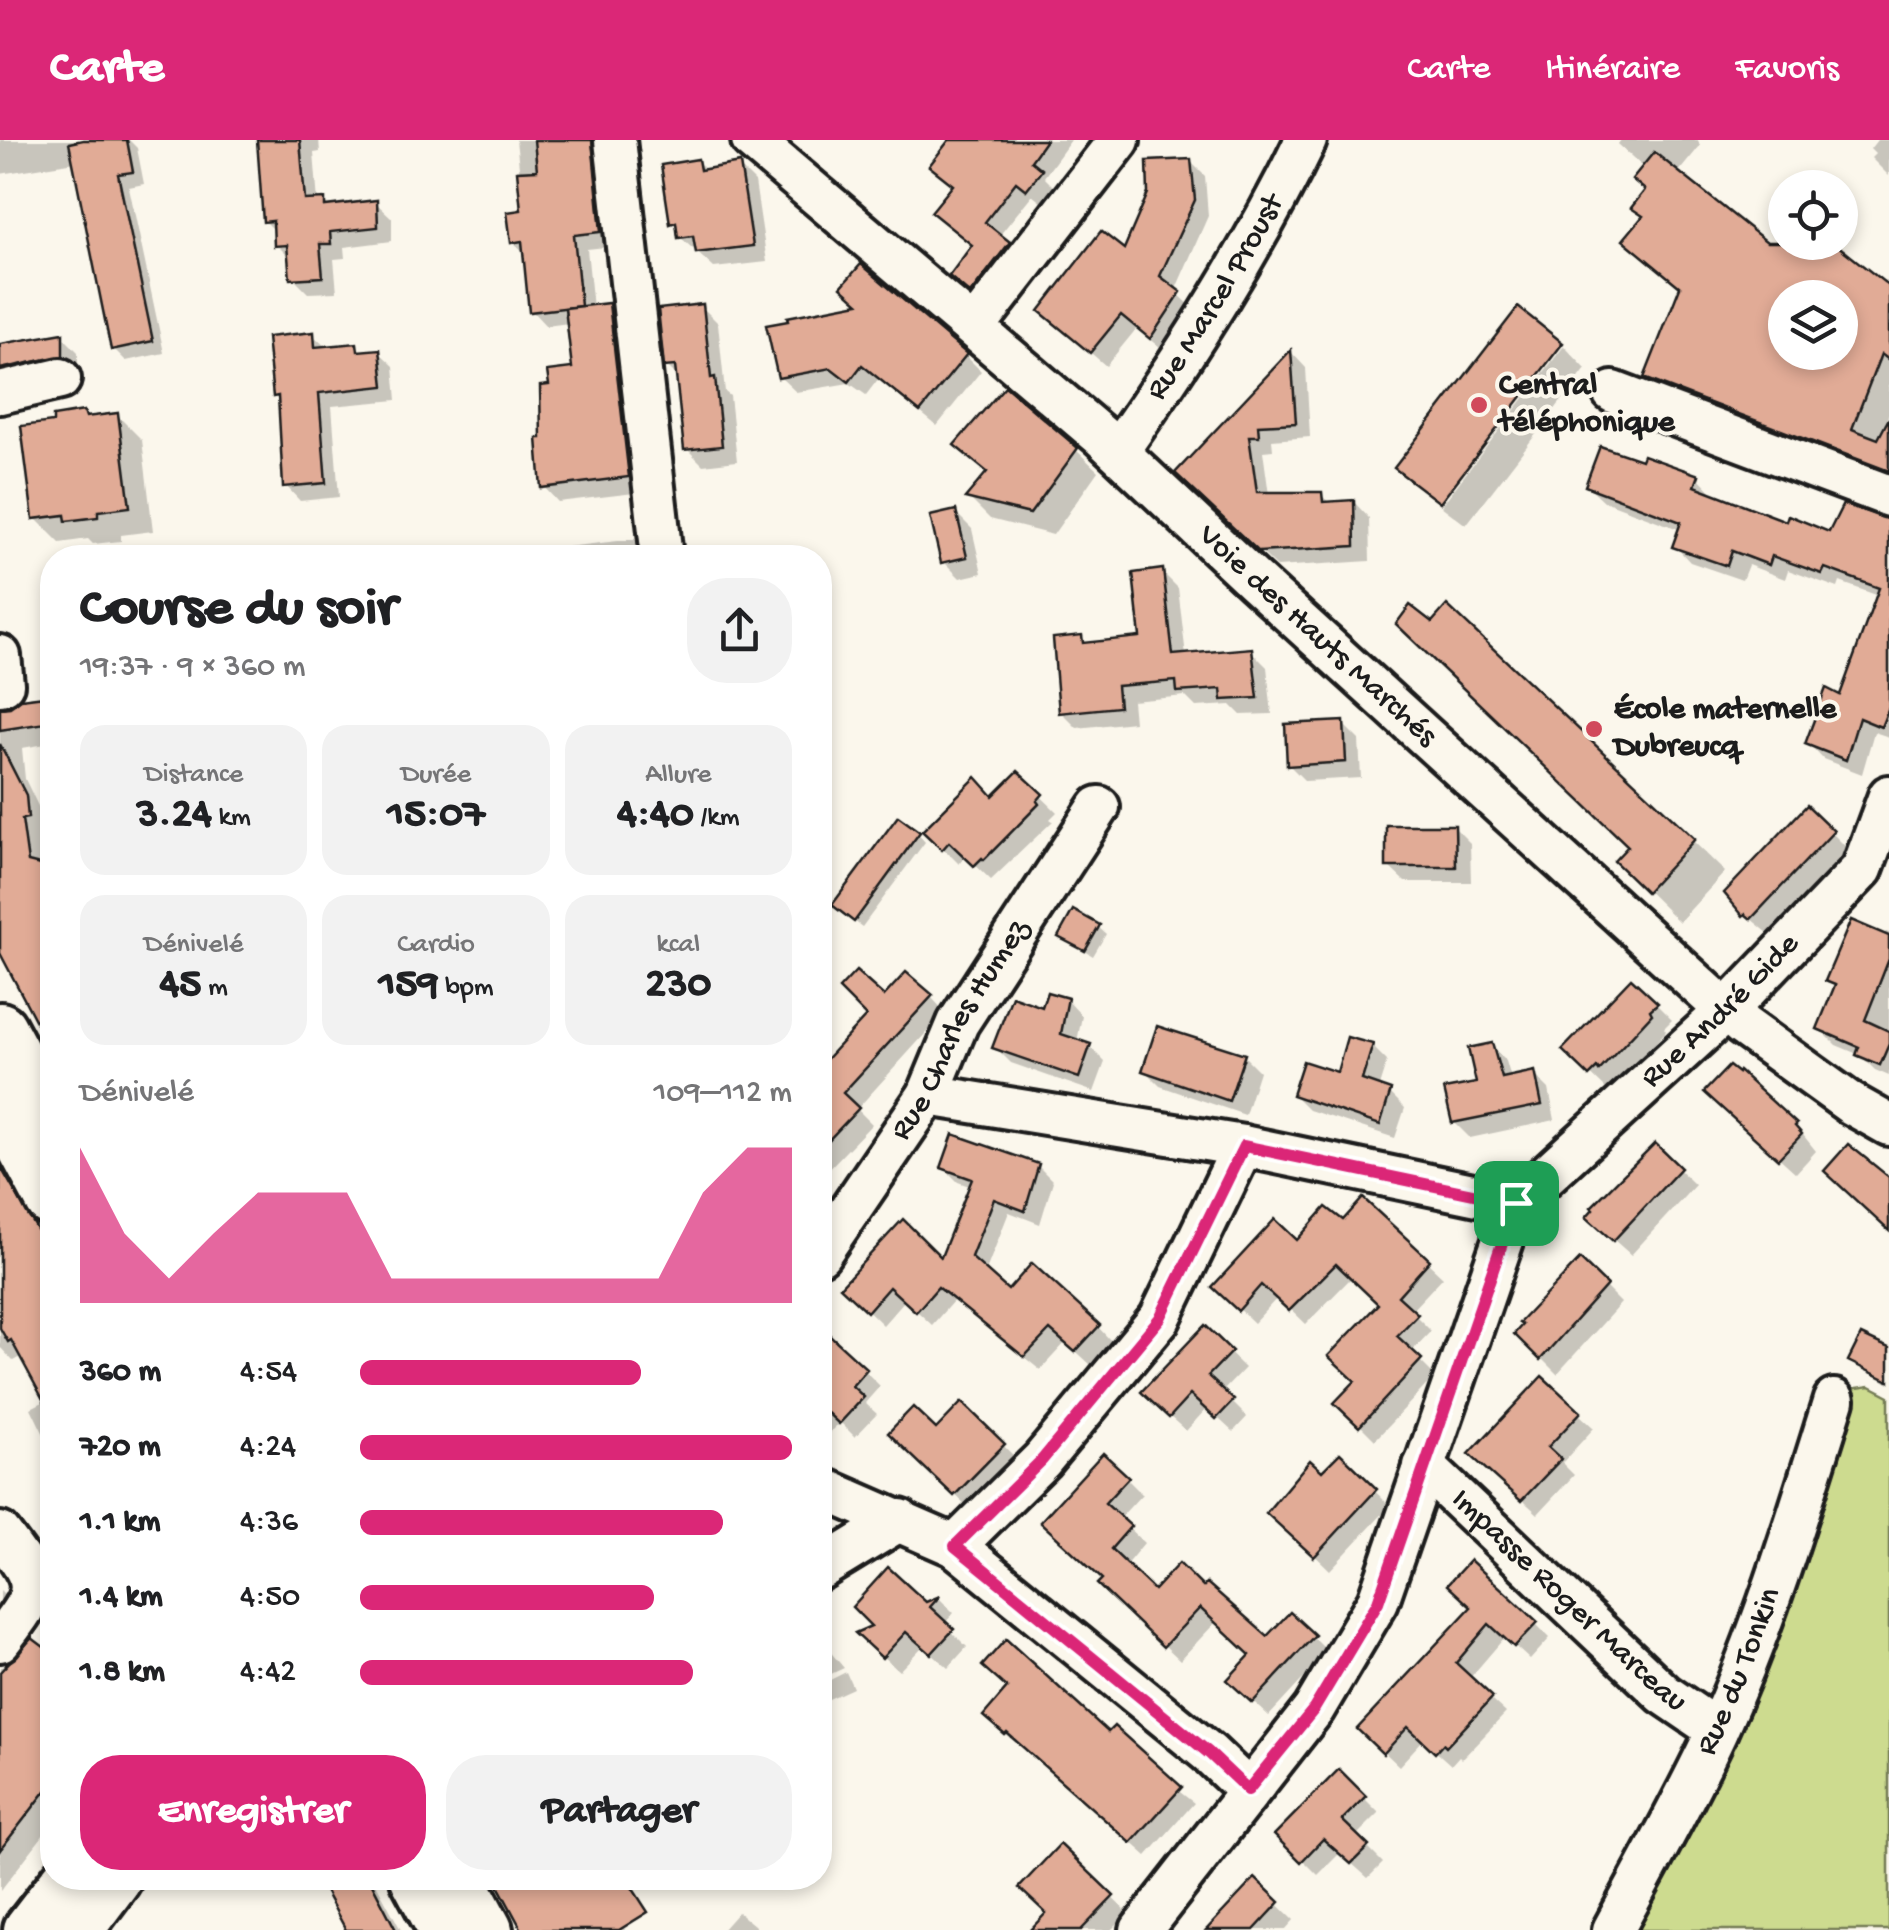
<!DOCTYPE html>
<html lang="fr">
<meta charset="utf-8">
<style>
:root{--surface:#fff;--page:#f2f2f2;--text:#202124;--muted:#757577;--accent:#db2777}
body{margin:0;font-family:"Gochi Hand",sans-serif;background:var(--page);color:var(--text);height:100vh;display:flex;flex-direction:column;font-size:38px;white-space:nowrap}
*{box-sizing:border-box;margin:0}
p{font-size:32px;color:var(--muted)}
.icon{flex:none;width:55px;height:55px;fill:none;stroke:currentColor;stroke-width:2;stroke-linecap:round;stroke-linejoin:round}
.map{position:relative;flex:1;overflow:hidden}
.side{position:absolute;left:40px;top:405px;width:792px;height:1345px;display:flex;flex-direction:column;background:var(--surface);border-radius:40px;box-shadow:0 5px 15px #0003}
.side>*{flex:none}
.tools{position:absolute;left:1768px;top:30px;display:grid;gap:20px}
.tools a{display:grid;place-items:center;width:90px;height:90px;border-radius:50%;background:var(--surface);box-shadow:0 5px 15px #0003;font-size:50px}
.pin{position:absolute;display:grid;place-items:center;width:85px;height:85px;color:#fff;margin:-42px;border-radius:20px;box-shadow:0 5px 15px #0006}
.round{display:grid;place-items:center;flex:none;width:105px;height:105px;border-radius:40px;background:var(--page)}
.head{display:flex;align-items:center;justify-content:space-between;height:170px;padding:0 40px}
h1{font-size:55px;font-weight:700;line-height:75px}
.stats{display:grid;grid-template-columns:repeat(3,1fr);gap:15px;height:170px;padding:10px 40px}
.stats div{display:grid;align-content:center;border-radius:25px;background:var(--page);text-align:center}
.stats b{font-size:42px;font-weight:700}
.stats small{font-size:28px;font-weight:400}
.stats p{font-size:28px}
.chart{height:280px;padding:20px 40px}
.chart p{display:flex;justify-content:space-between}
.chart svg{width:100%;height:180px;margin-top:10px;fill:var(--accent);opacity:.7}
.cta{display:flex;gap:20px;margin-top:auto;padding:20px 40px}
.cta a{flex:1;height:115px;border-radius:40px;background:var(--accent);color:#fff;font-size:40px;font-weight:700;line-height:115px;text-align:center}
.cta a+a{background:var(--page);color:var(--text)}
ul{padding:0 40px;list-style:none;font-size:32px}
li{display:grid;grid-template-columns:160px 120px 1fr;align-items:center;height:75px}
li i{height:25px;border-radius:12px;background:var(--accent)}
header{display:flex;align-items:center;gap:60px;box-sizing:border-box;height:140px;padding:0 50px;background:var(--accent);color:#fff}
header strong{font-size:48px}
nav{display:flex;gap:55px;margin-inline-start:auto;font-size:35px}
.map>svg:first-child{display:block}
</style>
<header>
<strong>Carte</strong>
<nav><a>Carte</a><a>Itinéraire</a><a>Favoris</a></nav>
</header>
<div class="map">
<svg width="1889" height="1790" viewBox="0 0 1889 1790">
<rect width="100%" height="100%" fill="#fbf7ec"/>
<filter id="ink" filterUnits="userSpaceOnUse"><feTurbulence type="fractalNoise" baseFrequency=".01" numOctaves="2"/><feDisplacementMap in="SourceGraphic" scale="20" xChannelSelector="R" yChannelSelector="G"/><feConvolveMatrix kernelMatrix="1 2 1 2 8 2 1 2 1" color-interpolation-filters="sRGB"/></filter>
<g filter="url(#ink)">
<polygon fill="#cddb8f" stroke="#747c56" stroke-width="2.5" points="1870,1246 1889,1256 1889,1790 1637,1790 1716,1643 1850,1249"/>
<g fill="#0003" fill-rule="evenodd">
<polygon points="0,0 129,0 137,8 144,44 129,47 164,213 126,221 113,208 75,22 0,34"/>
<polygon points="259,0 319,0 320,12 314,13 318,62 324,61 330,68 376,63 392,78 392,101 344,107 345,118 334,119 337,152 308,153 293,138 291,119 277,105 276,92 265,81"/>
<polygon points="516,0 605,0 615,106 587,109 593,168 609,166 624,181 643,352 558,362 543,346 543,300 552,248 575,230 569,183 546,186 532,171 526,114 513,102 524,72"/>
<polygon points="985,0 1071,0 1044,37 1054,47 1042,63 1032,55 999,96 1023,118 986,166 966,150 974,106 934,72"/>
<path d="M1621,0H1698L1700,6L1677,34L1780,116L1791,102H1837L1889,149V273L1878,302L1889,307V343L1670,260L1647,238L1682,150L1627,100L1645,78L1634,67L1647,51L1644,28L1618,4ZM1785,158H1840V212H1785Z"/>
<polygon points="1877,0 1889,0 1889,36 1871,18 1875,14 1870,9"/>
<polygon points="697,21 707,31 739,26 755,42 767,122 714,128 680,97 679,89 672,82"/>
<polygon points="1190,21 1205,36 1208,76 1175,151 1194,169 1166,212 1137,188 1106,226 1042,171 1125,112"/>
<polygon points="863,165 966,216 981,231 937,286 879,238 866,255 849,243 796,252 780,237"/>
<polygon points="702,167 718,183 725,252 730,256 737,321 703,325 687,309 679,238 667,226"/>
<polygon points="313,195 327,208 356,206 364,213 379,212 394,226 397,260 332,266 339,357 300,361 286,346 281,262 275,256"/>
<polygon points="62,196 78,212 78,232 0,249 0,207"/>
<polygon points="1564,206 1586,229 1466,385 1441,366"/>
<polygon points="1292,213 1306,228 1310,297 1272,300 1273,310 1263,311 1269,355 1321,355 1331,364 1354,362 1369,378 1370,421 1277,427 1178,333"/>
<polygon points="84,274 89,279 118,276 142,300 153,391 121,395 121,401 93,404 88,399 60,403 35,378 56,284"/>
<polygon points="958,305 1076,310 1098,331 1053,395 990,379 969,358 988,335"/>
<polygon points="1698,337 1713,353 1787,384 1889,407 1889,597 1874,592 1862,634 1823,619 1808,603 1841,558 1879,456 1840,442 1838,448 1788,430 1785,439 1748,425 1742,440 1690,422 1675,406 1681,390 1604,361 1588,346"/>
<polygon points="956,373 972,389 982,433 960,438 944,422"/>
<polygon points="635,399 649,418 550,418 549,409"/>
<polygon points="744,409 753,418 699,418 698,414"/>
<polygon points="1162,432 1178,448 1186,516 1251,511 1267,527 1272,574 1241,575 1231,565 1196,567 1185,556 1132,561 1134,582 1077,588 1061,572 1081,498 1088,505 1143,499"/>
<polygon points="42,559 52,569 52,603 22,608 25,639 52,695 52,904 0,809 0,569 7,570"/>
<polygon points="1343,584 1359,600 1361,638 1305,641 1289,625"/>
<polygon points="1018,634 1057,672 1050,679 1053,681 991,740 966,716 959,724 926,691 994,659"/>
<polygon points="1807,668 1848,709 1768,793 1745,774"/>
<polygon points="1454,687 1470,703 1471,742 1405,742 1388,726"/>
<polygon points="918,694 925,702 862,787 842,772"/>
<polygon points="1693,701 1725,732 1679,782 1617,721 1631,706"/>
<polygon points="1098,787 1106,794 1093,816 1061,796"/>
<polygon points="1886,792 1889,793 1889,936 1875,930 1860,915 1836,905 1820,889 1837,849 1828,840"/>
<polygon points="931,857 945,872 857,969 872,984 820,1038 820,912 829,920 884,860"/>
<polygon points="1067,860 1082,876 1077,902 1090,907 1105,922 1094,952 1011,923 995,907 1044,870"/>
<polygon points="1656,864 1672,880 1664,888 1666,891 1617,945 1614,942 1607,950 1566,910"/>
<polygon points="1372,906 1387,921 1378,949 1390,953 1405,968 1395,998 1309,970 1294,955 1338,935"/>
<polygon points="1491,906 1506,921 1511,938 1534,934 1549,949 1555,980 1470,998 1454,982 1479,945"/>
<polygon points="1244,916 1259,931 1245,975 1160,946 1145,931"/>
<polygon points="1724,968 1795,985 1816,1011 1796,1033"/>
<polygon points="1655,1006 1695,1045 1631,1115 1605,1092"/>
<polygon points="0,1014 43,1095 52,1105 52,1311 31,1268 47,1260 22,1216 13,1221 0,1207"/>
<polygon points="1038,1026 1053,1041 1040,1084 1009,1072 985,1133 1008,1154 1098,1187 1112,1202 1091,1225 1066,1202 1040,1230 954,1160 932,1185 905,1160 883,1185 844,1147 942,1121 972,1047 958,1042 943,1027"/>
<polygon points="1363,1062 1443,1137 1411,1171 1431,1191 1411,1212 1435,1236 1375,1300 1338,1263 1358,1241 1381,1164 1352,1137 1306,1184 1278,1157 1254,1183 1216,1147 1343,1084"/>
<polygon points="1580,1122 1621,1163 1557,1234 1517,1194"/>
<polygon points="1205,1189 1245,1228 1222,1252 1247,1277 1233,1292 1207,1268 1186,1291 1160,1268"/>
<polygon points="820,1201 865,1231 880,1246 865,1263 877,1274 855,1297 840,1282 820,1302"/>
<polygon points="1889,1212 1889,1244 1851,1221"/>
<polygon points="1542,1240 1594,1288 1562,1323 1574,1335 1538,1374 1488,1329"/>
<polygon points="962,1265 1019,1321 971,1370 891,1293 936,1293"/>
<polygon points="1340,1317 1390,1366 1330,1430 1270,1372 1322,1334"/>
<polygon points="1127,1339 1142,1354 1119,1379 1144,1403 1125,1426 1154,1453 1203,1451 1267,1499 1313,1497 1328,1512 1269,1576 1230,1540 1253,1515 1217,1481 1180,1520 1115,1459 1105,1440 1058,1397"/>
<polygon points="0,1451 8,1459 0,1468"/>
<polygon points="940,1459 954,1473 944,1484 967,1507 948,1528 923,1506 899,1531 874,1509 925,1465"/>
<polygon points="1474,1468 1536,1484 1550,1498 1530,1520 1505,1497 1469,1539 1506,1573 1462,1619 1459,1616 1451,1625 1423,1600 1399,1626 1360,1589"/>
<polygon points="33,1501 52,1516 52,1684 0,1751 0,1527 11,1525"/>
<polygon points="827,1508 844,1528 820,1539 820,1512"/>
<polygon points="846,1532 853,1548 820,1563 820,1545"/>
<polygon points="1000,1590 1108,1596 1194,1663 1147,1716 1022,1605 1021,1607"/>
<polygon points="1339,1633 1379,1673 1356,1696 1383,1723 1368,1738 1340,1713 1318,1735 1278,1695"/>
<polygon points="1060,1708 1128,1773 1111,1790 1034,1790 1049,1774"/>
<polygon points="321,1738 373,1738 401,1790 349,1790"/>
<polygon points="498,1738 600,1738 625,1790 526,1790"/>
<polygon points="1255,1742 1294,1780 1285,1790 1210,1790"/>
<polygon points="738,1772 754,1785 758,1790 722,1790"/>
</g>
<g fill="#e1ab96" stroke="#1c1c1c" stroke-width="2.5" fill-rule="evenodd">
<polygon points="83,0 127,0 133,32 118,34 153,201 111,210 69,3"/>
<polygon points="257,0 300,0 305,60 325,59 325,66 377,60 378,87 330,92 331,104 320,104 323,137 290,139 287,105 274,106 273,81 263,82"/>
<polygon points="534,0 592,0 601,92 574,95 581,166 529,172 522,101 511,103 507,72 521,70 517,31 537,30"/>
<polygon points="949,0 1046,0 1031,21 1042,30 1026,50 1016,42 985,82 1010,102 970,154 949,136 972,105 931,72 953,45 929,26"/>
<path d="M1654,12L1767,102H1833L1889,146V220L1881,214L1852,289L1878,299L1889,278V331L1644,238L1680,147L1623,100L1643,76L1631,68L1645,50L1632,39ZM1808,138L1832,158H1840V212H1785V158H1792Z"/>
<polygon points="698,19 700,30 740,23 753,106 696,113 693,96 678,98 676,82 670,84 661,25"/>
<polygon points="1191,19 1195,60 1160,136 1181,152 1150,199 1121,175 1090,213 1039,171 1101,91 1124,109 1148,53 1147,21"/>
<polygon points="861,124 967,214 920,272 862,225 849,242 831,228 778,238 766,185 788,181 787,177 859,163 841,147"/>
<polygon points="609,163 629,337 541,348 537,298 541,298 540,246 549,245 547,231 572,228 565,168"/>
<polygon points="703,164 711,238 715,237 722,306 684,310 675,226 664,227 658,169"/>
<polygon points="1518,167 1563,203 1440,363 1394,328"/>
<polygon points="314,192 315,207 357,203 358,211 380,209 384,246 319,253 326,343 283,347 278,256 273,257 267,197"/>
<polygon points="63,193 63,216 0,229 0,204"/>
<polygon points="1291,210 1296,283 1258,285 1259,296 1249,296 1257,352 1322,352 1323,362 1354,360 1355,406 1259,412 1175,333"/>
<polygon points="1005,246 1078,308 1030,374 965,358 987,332 954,305"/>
<polygon points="84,271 86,277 118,273 130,367 98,371 98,377 66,381 65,375 33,379 21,286 53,282 53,276"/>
<polygon points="1600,306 1641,320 1643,315 1699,335 1695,346 1786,381 1788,375 1829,392 1843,364 1889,379 1889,567 1881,587 1859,578 1846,620 1805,604 1826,548 1840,555 1879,448 1825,428 1822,434 1772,416 1769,425 1732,411 1727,426 1672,407 1681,382 1585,346"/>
<polygon points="956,370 967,417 941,423 930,376"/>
<polygon points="1163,429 1173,515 1252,508 1258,558 1222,560 1221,549 1177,552 1176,541 1117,546 1119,567 1059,573 1053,498 1082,495 1083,503 1140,497 1133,433"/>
<polygon points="1410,465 1432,482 1447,465 1695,699 1646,752 1614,721 1628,706 1396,484"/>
<polygon points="52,555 52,582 0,590 0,568 10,567 21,559"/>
<polygon points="1344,581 1346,622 1287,626 1285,584"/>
<polygon points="0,604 26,655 28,678 22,679 28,722 52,728 52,912 0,813"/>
<polygon points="1018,631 1043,654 1037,661 1039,664 984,720 982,718 974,726 949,702 942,710 922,691 976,637 993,656"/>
<polygon points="1807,665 1834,691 1751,779 1745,774 1743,776 1724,753"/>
<polygon points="898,676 920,692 854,782 832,765"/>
<polygon points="1386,685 1455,685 1456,727 1386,727"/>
<polygon points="1073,770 1100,785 1085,811 1058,797"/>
<polygon points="1851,780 1889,796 1889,819 1865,880 1889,891 1889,904 1880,925 1856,915 1859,907 1817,889 1835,845 1825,841"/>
<polygon points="856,831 884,856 906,832 933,855 843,953 859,968 820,1009 820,926 866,876 839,849"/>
<polygon points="1631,838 1658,863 1650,870 1652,874 1599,931 1597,928 1589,936 1562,910"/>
<polygon points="1047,852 1068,858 1061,894 1091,904 1079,938 992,908 1012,856 1042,867"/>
<polygon points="1157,886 1245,914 1229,961 1142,931"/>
<polygon points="1347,897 1373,904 1362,940 1391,950 1380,985 1292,955 1303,921 1337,932"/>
<polygon points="1492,903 1502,938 1535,931 1542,965 1452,983 1444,949 1476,943 1468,908"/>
<polygon points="1729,926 1738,933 1739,931 1797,984 1795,986 1802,994 1778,1019 1704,952"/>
<polygon points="953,994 1039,1024 1025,1071 994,1059 971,1117 1008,1150 1032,1123 1100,1185 1075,1212 1050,1190 1024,1217 938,1147 916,1172 889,1147 867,1172 840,1147 903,1079 941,1117 972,1039 941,1028"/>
<polygon points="1655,1003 1681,1028 1613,1101 1586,1077 1593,1069 1591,1067"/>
<polygon points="1848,1004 1889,1037 1889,1091 1824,1031"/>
<polygon points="0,1026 52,1115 52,1276 11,1200 8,1202 0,1188"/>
<polygon points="1363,1058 1430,1120 1398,1156 1418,1174 1397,1196 1422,1219 1359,1287 1334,1263 1355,1241 1328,1216 1378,1164 1336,1124 1289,1171 1261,1145 1238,1171 1212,1147 1275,1079 1297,1100 1326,1067 1343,1080"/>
<polygon points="1580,1119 1607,1145 1540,1220 1514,1194 1522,1185 1519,1183"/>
<polygon points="1205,1185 1232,1211 1208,1236 1234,1260 1216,1279 1190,1255 1169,1278 1141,1252"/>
<polygon points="820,1186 867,1229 852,1246 864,1257 839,1284 820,1266"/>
<polygon points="1861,1195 1889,1208 1889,1241 1848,1221"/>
<polygon points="1542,1236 1581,1272 1548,1307 1561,1319 1521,1361 1469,1314"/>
<polygon points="962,1262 1005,1304 954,1356 888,1293 913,1267 936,1289"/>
<polygon points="1103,1313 1129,1337 1105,1363 1131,1386 1111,1409 1154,1450 1179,1423 1203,1447 1207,1443 1267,1496 1290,1472 1315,1495 1252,1563 1227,1540 1250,1515 1200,1468 1163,1507 1097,1444 1102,1439 1040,1382"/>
<polygon points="1340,1313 1377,1349 1314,1417 1266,1373 1310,1320 1322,1331"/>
<polygon points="1470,1420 1538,1482 1514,1507 1489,1484 1456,1523 1493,1557 1446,1607 1443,1604 1435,1613 1408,1587 1383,1614 1357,1589 1471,1467 1447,1445"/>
<polygon points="888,1427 926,1462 940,1456 930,1467 954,1489 931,1514 906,1492 882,1518 855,1493 871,1486 852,1467"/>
<polygon points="32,1498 52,1513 52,1643 0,1710 0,1532"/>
<polygon points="1006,1499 1108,1592 1114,1586 1182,1647 1131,1703 1007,1593 1005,1595 983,1576 1007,1548 982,1526"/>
<polygon points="1339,1629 1366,1656 1342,1680 1369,1706 1351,1724 1323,1699 1301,1722 1274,1695"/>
<polygon points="1060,1704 1114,1756 1081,1790 1030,1790 1046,1773 1019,1748"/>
<polygon points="318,1738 369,1738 396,1790 346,1790"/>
<polygon points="494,1738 626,1738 648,1772 619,1790 522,1790"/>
<polygon points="1255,1738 1280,1762 1254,1790 1206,1790"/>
</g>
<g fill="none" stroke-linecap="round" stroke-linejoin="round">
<defs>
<g id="minor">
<polyline points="615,0 662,418"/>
<path id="s1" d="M752,0L1101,296L1255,441L1742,885L1850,963L1889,985"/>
<polyline points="975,186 1119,0"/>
<polyline points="1613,252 1889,356"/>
<polyline points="0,253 60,239"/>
<path id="s2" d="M1118,311C1188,211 1253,110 1306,0"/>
<polyline points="0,516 3,544 0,545"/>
<polyline points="928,955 1243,1006 1516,1063"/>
<path id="s3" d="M820,1114L928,955L958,883L1099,667"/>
<path id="s4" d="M1424,1326L1664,1554L1717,1590"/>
<polyline points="820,1347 955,1406 1209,1613 1248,1650"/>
<path d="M0,1393C40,1446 42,1447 0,1501"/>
<polyline points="955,1406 1042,1320 1160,1178 1243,1006"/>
<polyline points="820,1429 900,1380"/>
<path id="s5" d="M1141,1790L1314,1569L1378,1461L1516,1063L1727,870L1862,729L1889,656"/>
<path id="s6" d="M1613,1790C1648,1725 1685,1660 1716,1593C1765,1486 1799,1372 1834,1260"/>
</g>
<g id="major">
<polyline points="0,889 52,986"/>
<polyline points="0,962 52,1060"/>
<polyline points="417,1738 445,1790"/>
<polyline points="458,1738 486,1790"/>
<polyline points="30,1790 70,1738"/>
<polyline points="76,1790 115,1738"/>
</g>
</defs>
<use href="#minor" stroke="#1c1c1c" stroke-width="48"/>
<use href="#major" stroke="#1c1c1c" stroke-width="60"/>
<use href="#minor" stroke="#fbf7ec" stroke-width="40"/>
<use href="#major" stroke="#fbf7ec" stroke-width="52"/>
</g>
</g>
<g fill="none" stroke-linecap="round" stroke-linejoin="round" filter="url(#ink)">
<defs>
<polygon id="route" points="1244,1006 1516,1063 1378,1462 1314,1569 1248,1650 1209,1613 955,1406 1042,1320 1160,1178"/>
</defs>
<use href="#route" stroke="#fff" stroke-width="20"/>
<use href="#route" stroke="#db2777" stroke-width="12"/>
</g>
<g fill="#d1495b" stroke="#fbf7ec" stroke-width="4">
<circle cx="1479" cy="265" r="10"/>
<circle cx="1594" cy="589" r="10"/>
</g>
<g text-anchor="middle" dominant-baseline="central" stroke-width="8" stroke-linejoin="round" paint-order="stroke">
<g font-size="32" fill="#1c1c1c" stroke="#fbf7ec">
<text stroke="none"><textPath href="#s2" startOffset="182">Rue Marcel Proust</textPath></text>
<text stroke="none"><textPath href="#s1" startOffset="752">Voie des Hauts Marchés</textPath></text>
<text stroke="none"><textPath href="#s5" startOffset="1108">Rue André Gide</textPath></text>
<text stroke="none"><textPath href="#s3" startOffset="265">Rue Charles Humez</textPath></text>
<text stroke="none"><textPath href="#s4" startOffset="198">Impasse Roger Marceau</textPath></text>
<text stroke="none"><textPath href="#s6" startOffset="288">Rue du Tonkin</textPath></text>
</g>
<g font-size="32" font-weight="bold" fill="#1c1c1c" stroke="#fbf7ec" text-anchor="start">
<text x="1499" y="247">Central<tspan x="1499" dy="37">téléphonique</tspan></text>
<text x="1614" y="571">École maternelle<tspan x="1614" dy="37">Dubreucq</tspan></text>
</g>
</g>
</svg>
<div class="tools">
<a><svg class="icon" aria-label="locate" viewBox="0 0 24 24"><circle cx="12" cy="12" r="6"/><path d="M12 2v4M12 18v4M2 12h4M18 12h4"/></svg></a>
<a><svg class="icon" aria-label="layers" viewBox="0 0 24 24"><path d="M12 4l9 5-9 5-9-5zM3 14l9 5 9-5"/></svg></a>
</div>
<div class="pin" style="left:1516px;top:1063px;background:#1e9e55"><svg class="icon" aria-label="arrive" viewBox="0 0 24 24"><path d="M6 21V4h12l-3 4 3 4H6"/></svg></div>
<section class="side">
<div class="head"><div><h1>Course du soir</h1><p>19:37 · 9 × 360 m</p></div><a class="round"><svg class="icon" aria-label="share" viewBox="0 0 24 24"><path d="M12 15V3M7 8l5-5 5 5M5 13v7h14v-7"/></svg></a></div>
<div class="stats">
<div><p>Distance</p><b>3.24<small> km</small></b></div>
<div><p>Durée</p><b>15:07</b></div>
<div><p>Allure</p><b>4:40<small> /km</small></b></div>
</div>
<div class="stats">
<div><p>Dénivelé</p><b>45<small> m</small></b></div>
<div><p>Cardio</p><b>159<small> bpm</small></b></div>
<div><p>kcal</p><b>230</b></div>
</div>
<div class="chart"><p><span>Dénivelé</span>109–112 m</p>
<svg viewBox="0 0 160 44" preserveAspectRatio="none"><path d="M0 44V6L10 27L20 38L30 27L40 17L50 17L60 17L70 38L80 38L90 38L100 38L110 38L120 38L130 38L140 17L150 6L160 6V44z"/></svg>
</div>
<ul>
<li><b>360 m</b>4:54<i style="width:65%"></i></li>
<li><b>720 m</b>4:24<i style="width:100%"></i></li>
<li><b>1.1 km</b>4:36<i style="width:84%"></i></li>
<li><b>1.4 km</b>4:50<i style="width:68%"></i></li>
<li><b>1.8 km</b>4:42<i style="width:77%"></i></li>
</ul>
<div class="cta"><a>Enregistrer</a><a>Partager</a></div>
</section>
</div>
